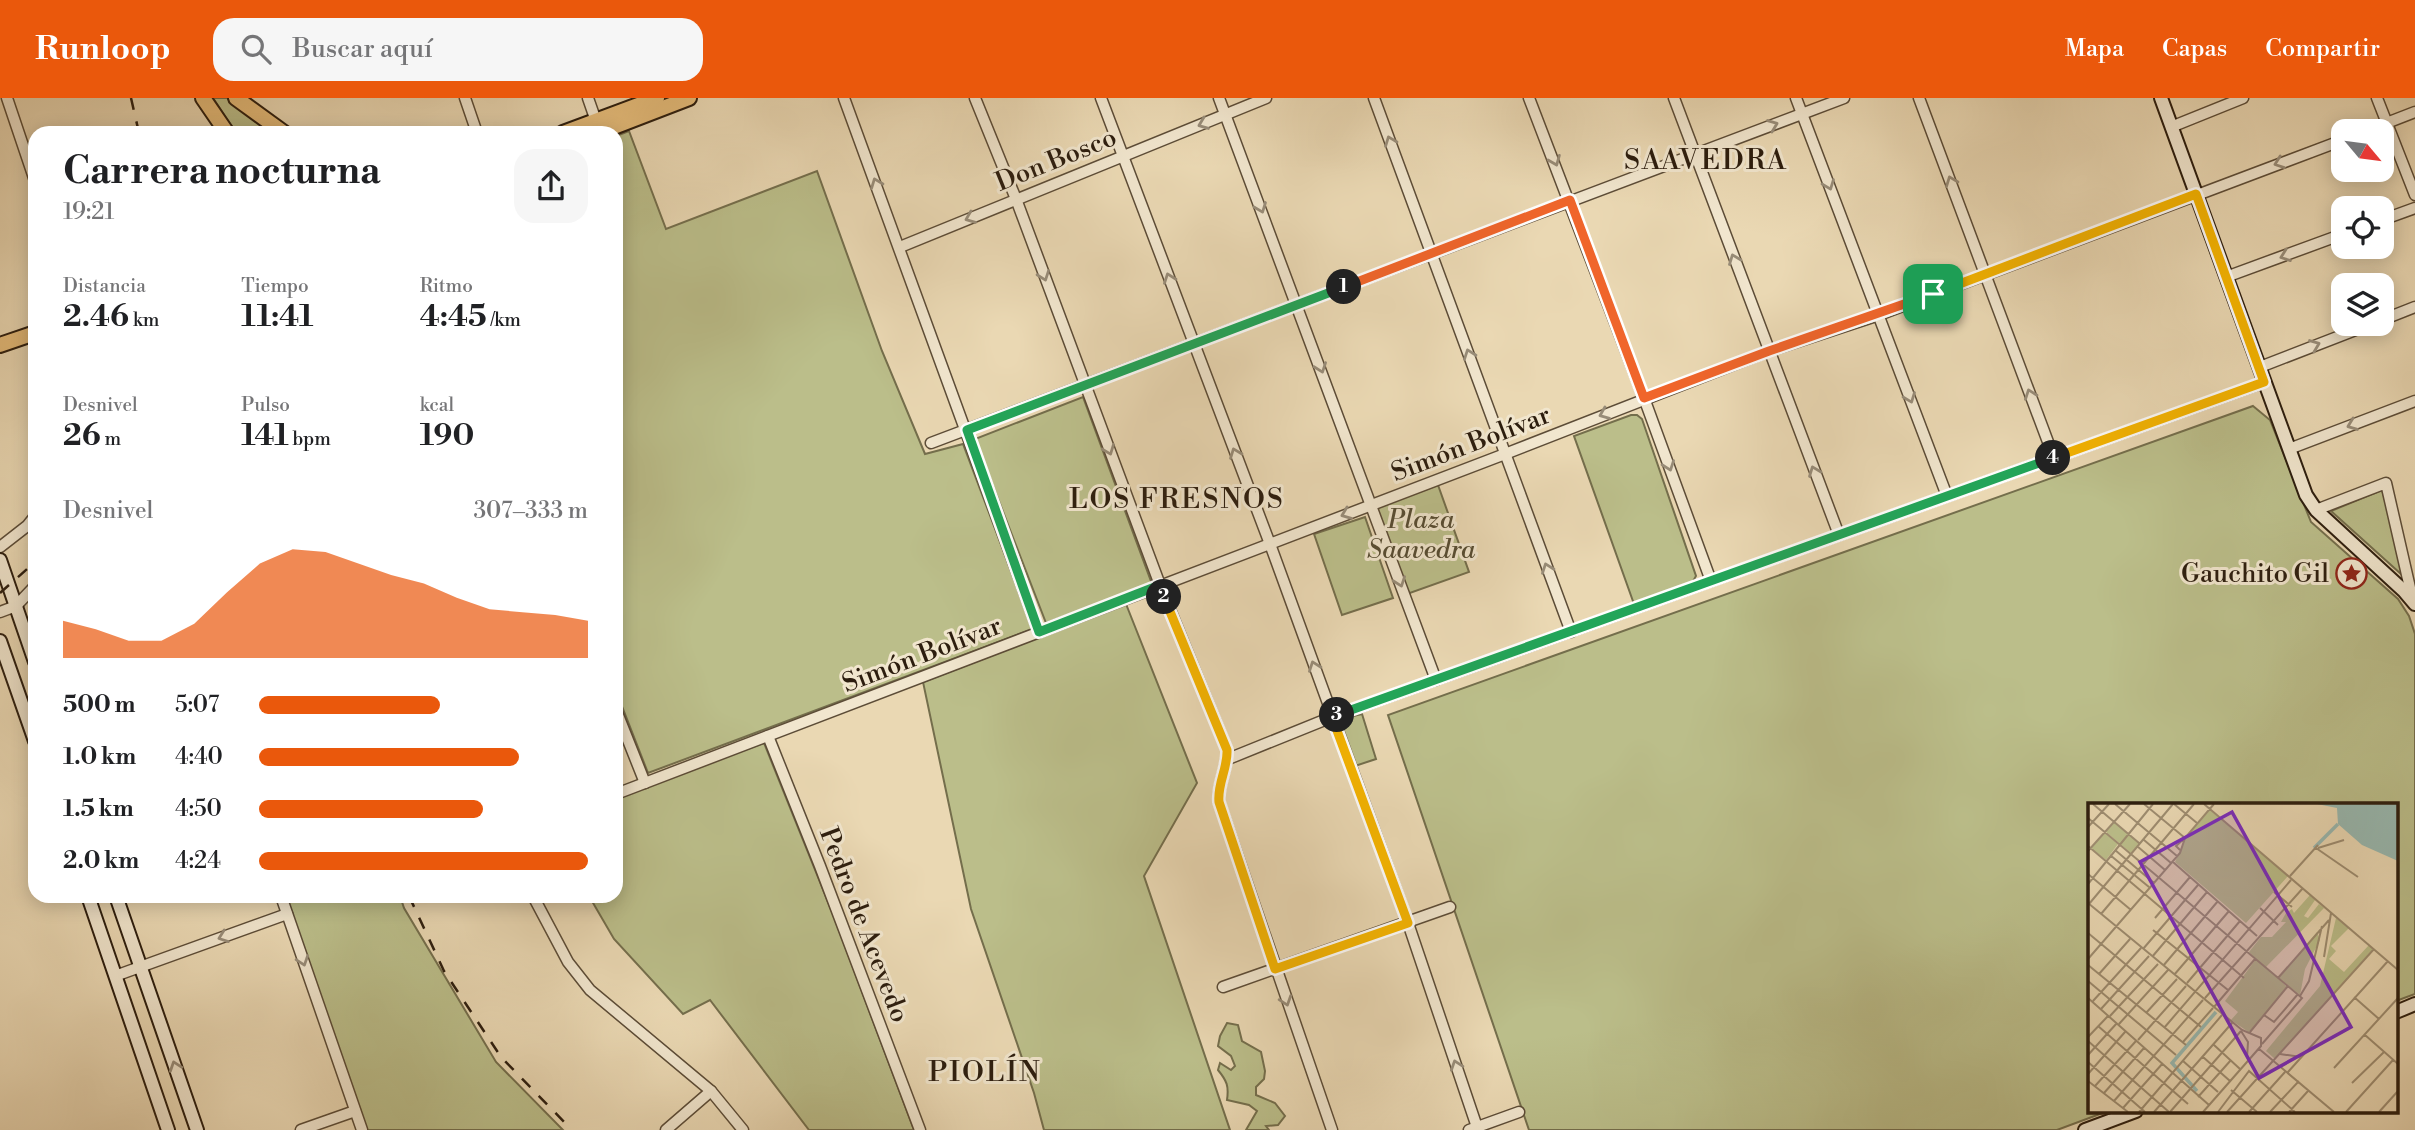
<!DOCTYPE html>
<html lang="es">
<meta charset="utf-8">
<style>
:root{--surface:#fff;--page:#f6f6f6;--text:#202124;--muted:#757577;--accent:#ea580c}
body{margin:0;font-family:"Libre Bodoni",serif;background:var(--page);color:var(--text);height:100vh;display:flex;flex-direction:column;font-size:26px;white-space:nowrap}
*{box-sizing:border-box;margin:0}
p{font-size:23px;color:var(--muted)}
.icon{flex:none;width:38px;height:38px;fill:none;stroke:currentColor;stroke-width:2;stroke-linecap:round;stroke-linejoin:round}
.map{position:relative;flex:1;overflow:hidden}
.details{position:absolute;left:28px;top:28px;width:595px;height:777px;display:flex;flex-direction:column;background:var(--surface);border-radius:21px;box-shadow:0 4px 18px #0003}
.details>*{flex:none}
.needle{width:46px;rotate:119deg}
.buttons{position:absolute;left:2331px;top:21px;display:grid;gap:14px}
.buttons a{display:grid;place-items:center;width:63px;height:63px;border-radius:14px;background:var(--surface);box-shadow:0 4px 18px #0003;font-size:35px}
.pin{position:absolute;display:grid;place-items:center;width:60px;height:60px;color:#fff;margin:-30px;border-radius:14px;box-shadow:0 4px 10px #0006}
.km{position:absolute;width:35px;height:35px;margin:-18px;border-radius:50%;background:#222;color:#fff;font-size:19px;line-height:35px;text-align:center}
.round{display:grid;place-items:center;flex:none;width:74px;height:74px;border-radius:21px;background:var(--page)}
.headline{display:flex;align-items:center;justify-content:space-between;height:119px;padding:0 35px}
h1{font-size:38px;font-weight:700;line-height:52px}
.figures{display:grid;grid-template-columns:repeat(3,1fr);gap:10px;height:119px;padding:7px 35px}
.figures div{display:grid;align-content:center}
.figures b{font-size:30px;font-weight:700}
.figures small{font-size:19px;font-weight:400}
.figures p{font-size:19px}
.chart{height:196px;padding:14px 35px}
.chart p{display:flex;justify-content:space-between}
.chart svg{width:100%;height:126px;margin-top:7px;fill:var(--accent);opacity:.7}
ul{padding:0 35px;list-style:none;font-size:23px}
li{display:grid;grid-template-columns:112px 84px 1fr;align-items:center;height:52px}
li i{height:18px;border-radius:9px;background:var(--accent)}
header{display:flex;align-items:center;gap:42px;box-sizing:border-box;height:98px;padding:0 35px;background:var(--accent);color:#fff}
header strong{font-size:33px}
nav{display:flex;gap:38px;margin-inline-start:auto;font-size:24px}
.search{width:490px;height:63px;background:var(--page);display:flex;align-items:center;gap:18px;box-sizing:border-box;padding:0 24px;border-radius:21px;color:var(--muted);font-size:26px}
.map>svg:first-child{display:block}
</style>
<header>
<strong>Runloop</strong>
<div class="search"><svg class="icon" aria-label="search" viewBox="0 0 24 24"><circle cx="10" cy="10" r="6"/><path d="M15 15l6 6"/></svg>Buscar aquí</div>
<nav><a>Mapa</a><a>Capas</a><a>Compartir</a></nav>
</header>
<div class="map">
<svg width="2415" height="1032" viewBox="0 0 2415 1032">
<rect width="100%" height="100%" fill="#ead8b3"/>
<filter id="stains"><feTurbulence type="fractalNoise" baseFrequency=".00286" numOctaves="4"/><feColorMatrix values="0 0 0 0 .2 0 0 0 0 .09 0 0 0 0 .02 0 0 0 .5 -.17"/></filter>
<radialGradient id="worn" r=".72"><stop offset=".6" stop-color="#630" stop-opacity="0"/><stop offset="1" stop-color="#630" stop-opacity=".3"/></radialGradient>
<g fill="#bbbe8a" stroke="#746e4c" stroke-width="2">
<polygon points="213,0 227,0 252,21 272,35 236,35"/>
<polygon points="629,33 666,131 817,73 882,253 925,356 963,346 1033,531 648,675 616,593 616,38"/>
<polygon points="1083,299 1152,486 1046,525 975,341"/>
<polygon points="2253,308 2270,322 2311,424 2398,501 2409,518 2415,536 2415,896 2396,903 2396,706 2090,706 2090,1013 2108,1013 2057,1032 1529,1032 1388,617"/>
<polygon points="1631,317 1637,317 1642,321 1696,478 1692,485 1634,506 1574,338"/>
<polygon points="1438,387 1469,474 1407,496 1376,410"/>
<polygon points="2382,392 2411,485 2331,413"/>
<polygon points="1365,419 1393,500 1342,517 1314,436"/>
<polygon points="1126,506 1197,685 1144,778 1230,1032 1044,1032 1034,995 971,811 923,584"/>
<path d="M1362,616L1376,661L1355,668L1342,632C1342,619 1351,619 1362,616Z"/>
<polygon points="764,645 834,819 914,1032 809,1032 710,902 683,916 614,841 589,798 616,798 616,699"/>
<polygon points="285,798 400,798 404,810 496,964 563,1032 367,1032"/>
<path d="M1227,925L1238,927L1242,943L1261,954L1265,973L1264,981L1256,989V997L1275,1005L1285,1018L1278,1027L1266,1028L1269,1032H1246L1257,1013L1249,1007L1227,1002C1229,988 1227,983 1218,972L1220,965L1231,972L1235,968L1231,958L1218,948L1220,938Z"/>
</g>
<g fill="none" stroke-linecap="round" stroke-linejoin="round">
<defs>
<g id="minor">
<polyline points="7,0 35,83"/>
<polyline points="465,0 477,35"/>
<polyline points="588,0 596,23"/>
<polyline points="844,0 1039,534"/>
<path d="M975,0L1016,101L1160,487L1227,652C1228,670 1217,686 1219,704L1332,1032"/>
<polyline points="1101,0 1270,446 1408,825 1478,1032"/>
<polyline points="1219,0 1436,582"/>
<polyline points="1374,0 1571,534"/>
<polyline points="1529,0 1644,300 1711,483"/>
<polyline points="1674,0 1839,437"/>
<polyline points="1796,0 1947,398"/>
<polyline points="1919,0 2054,360"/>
<polyline points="2377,0 2415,97"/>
<polyline points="2171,29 2243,0"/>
<polyline points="2366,33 2415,14"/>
<polyline points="2382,122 2415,110"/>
<polyline points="900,149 1266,0"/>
<polyline points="2226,179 2343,136"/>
<polyline points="2382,222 2415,209"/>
<polyline points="2260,269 2371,226"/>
<polyline points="931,345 1844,0"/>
<polyline points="2289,351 2415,303"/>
<polyline points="2316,412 2386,385 2413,503"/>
<polyline points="0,449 27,428 35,418"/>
<polyline points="0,514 16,508 35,488"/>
<polyline points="616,612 645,685"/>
<polyline points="768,638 820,768 920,1032"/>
<polyline points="1228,661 1332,619 2265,284"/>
<polyline points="616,696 1505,356 1769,253 1879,217 2343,42"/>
<polyline points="281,798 362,1032"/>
<polyline points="533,798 568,864 590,892 711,993 743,1032"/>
<polyline points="115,878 287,816"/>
<polyline points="1223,889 1450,809"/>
<polyline points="301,1032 355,1013"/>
<polyline points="666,1032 711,993"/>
<polyline points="1469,1032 1519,1014"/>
</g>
<g id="secondary">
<polyline points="2161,0 2306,397 2316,412 2404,493 2415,506"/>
<polyline points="0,462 35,564"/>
<polyline points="0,543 35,643"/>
<polyline points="88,798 168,1032"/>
<polyline points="116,798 197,1032"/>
<polyline points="2396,914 2415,906"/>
<polyline points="2085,1032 2136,1013"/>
</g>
<g id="primary">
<polyline points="203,0 227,35"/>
<polyline points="236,0 284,35"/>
<polyline points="563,35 657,0"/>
<polyline points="598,35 689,0"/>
<polyline points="0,247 35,235"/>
</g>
</defs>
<use href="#minor" stroke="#5c4c37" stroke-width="13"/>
<use href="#secondary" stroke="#2c1d0e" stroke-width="16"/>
<use href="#primary" stroke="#2c1d0e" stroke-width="18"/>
<use href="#minor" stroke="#f1e6ce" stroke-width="10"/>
<use href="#secondary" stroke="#f1e6ce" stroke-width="12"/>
<use href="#primary" stroke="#e5bc7a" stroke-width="14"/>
<g stroke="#2c1d0e" stroke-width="2.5" stroke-dasharray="12 12" stroke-linecap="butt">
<polyline points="131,0 139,35"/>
<polyline points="0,495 35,464"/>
<polyline points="409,798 444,873 501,959 572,1032"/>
</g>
</g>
<defs><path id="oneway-chevron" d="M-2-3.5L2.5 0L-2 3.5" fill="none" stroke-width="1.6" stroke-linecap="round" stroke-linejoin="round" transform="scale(1.75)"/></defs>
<g stroke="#988c78">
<use href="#oneway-chevron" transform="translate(1203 26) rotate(159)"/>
<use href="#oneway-chevron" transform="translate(1773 27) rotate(-21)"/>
<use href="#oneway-chevron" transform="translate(1390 43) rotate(-111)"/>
<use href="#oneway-chevron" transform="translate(1555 63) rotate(68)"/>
<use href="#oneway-chevron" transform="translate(2279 65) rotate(160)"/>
<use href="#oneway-chevron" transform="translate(1951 83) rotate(-111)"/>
<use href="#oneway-chevron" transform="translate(876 85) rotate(-111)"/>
<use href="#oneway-chevron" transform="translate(1829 87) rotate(69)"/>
<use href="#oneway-chevron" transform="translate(1261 110) rotate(69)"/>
<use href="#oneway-chevron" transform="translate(970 120) rotate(158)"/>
<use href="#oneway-chevron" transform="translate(2285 158) rotate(160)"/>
<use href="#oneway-chevron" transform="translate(1734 161) rotate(-111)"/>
<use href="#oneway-chevron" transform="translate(1044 178) rotate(70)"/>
<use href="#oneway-chevron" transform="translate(1169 180) rotate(-110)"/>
<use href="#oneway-chevron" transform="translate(2315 247) rotate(-21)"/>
<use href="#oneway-chevron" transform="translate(1469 256) rotate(-110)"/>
<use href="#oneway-chevron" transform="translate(1321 270) rotate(70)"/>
<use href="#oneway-chevron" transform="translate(2030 296) rotate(-110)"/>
<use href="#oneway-chevron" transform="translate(1910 300) rotate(69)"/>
<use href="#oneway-chevron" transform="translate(1604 316) rotate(158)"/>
<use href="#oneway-chevron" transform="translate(2352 327) rotate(159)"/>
<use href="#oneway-chevron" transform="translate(1109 352) rotate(69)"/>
<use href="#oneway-chevron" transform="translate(1235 355) rotate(-111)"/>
<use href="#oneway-chevron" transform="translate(1669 368) rotate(70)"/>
<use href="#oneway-chevron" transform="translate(1814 373) rotate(-111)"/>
<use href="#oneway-chevron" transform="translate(1346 416) rotate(159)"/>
<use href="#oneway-chevron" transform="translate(1547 470) rotate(-110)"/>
<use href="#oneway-chevron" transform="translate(1400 484) rotate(70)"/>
<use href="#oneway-chevron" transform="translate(1314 568) rotate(-110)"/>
<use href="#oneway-chevron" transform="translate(223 839) rotate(160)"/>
<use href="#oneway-chevron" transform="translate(303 863) rotate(71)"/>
<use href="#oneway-chevron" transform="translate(1286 903) rotate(71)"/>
<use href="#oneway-chevron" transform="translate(1456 967) rotate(-109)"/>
<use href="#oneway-chevron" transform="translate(175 968) rotate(-109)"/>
</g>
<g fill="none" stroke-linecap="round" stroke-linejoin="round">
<defs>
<polyline id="split-1" points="1344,189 1570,102 1644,300 1769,253 1933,196"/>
<polyline id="split-2" points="1164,499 1160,487 1039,534 967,332 1344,189"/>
<path id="split-3" d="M1164,499L1227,652C1228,670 1217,686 1219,704L1275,871L1408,825L1332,619L1337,617"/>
<polyline id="split-4" points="1337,617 2053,360"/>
<polyline id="split-5" points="1933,196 2196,96 2264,284 2053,360"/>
</defs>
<use href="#split-1" stroke="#fff" stroke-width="14"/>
<use href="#split-2" stroke="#fff" stroke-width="14"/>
<use href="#split-3" stroke="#fff" stroke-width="14"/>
<use href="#split-4" stroke="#fff" stroke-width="14"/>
<use href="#split-5" stroke="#fff" stroke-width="14"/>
<use href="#split-1" stroke="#f0652b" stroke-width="9"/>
<use href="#split-2" stroke="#22a559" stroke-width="9"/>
<use href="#split-3" stroke="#f5b400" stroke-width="9"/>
<use href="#split-4" stroke="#22a559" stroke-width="9"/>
<use href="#split-5" stroke="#f5b400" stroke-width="9"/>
</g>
<defs>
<symbol id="sight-ring" viewBox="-11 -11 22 22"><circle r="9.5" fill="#f1e6ce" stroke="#8f2418" stroke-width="1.5"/><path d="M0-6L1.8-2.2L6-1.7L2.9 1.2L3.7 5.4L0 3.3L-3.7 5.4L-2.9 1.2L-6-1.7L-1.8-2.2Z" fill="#8f2418"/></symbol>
</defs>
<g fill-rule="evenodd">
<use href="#sight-ring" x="2334" y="458" width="35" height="35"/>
</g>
<g text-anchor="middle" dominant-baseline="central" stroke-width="6" stroke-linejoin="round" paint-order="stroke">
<g font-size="26" fill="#2c1d0e" stroke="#f1e6ce">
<text transform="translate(1056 62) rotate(-22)">Don Bosco</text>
<text transform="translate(1471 346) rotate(-21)">Simón Bolívar</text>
<text transform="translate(922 557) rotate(-21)">Simón Bolívar</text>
<text transform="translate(864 827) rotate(69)">Pedro de Acevedo</text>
</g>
<g font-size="26" font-style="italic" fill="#574d33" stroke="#f1e6ce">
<text x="1421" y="422">Plaza<tspan x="1421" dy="30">Saavedra</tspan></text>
</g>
<g font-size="26" fill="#2c1d0e" stroke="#f1e6ce" text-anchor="end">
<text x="2329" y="476">Gauchito Gil</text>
</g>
<g font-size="28" letter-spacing="2" fill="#2c1d0e" stroke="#f1e6ce">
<text x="1706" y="62">SAAVEDRA</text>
<text x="1177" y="401">LOS FRESNOS</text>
<text x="985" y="974">PIOLÍN</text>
</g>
</g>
<g transform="translate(2088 705)">
<rect width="310" height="310" fill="#ead8b3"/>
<path d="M122,7L200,73L158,120L87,59L97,36ZM27,19L51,40L43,50L18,29ZM17,30L30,41L18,57L3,45ZM222,92L227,97L216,113L220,115L231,101L236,105L178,164L199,184L162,230L143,217L150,209L137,198L168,156L161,149L173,134H184L198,119H193L198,110L204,106L206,110ZM248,115L261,125L243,143L248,148L241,156L256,169L281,142L285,146L187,256L178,248L232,183ZM229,129L232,137L217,166L212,192L191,175Z" fill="#bbbe8a"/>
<path d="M229,1H310V58L274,42L250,21L249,5Z" fill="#98b9b1"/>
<path fill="none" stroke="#98b9b1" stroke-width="3.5" d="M226,45L250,21M109,288L84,260L128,209"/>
<path fill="none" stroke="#9e8d71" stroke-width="2" d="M5,1L51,40M27,1L89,53M56,1L97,35L88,43L92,47M86,1L109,20M116,1L310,167M0,15L214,195L174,241M0,24L21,1M56,37L83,60M0,43L156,175M49,43L77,67M228,45L270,74M230,45L256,37M27,47L66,80M0,48L42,1M22,52L61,84M85,59L169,133M0,71L43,107M202,73L230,42M0,81L65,1M186,89L204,104M0,100L154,227L173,235V243L115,309M1,101L85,1M172,105L190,122M13,111L106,1M67,115L102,74M65,127L140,187M0,130L113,224M55,146L110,82M64,154L119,89M236,154L243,110M0,156L92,50L97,35L126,1M0,162L98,242M75,163L130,98M11,171L42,136M86,172L141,108M190,175L241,117M0,178L88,252M99,180L152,118M212,193L221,178L234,123M266,194L291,216M0,195L121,302M117,195L215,85M5,198L53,145M126,204L167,156M13,206L61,153M58,210L89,176M176,212L186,219L210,191M22,213L70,161M31,221L80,167M10,223L100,301M76,225L203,77M153,228L160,239L159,255M162,229L200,183M277,232L310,261M0,234L20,213M50,237L98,183M0,238L81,309M95,239L125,205M126,242L152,266M170,245L246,309M192,251L213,254M0,252L29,220M115,254L142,278M95,258L130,289M0,259L57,309M246,265L310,195M200,269L300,158M0,271L37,229M0,278L40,309M264,280L296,249M7,283L48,238M143,287L169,309M16,290L56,245M110,294L143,257M26,298L115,197M35,305L75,260M51,309L134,212M66,309L144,220M82,309L153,228M130,309L161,268L207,309M139,309L286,146M161,309L197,269M182,309L211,278M201,309L220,288M258,309L305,257M291,309L310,288"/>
<path fill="#7b2cbf" fill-opacity="0.15" stroke="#7b2cbf" stroke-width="3.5" d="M144,9L263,224L171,275L52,59Z"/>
<rect width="310" height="310" fill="none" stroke="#2c1d0e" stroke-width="3.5"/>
</g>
<rect width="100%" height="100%" filter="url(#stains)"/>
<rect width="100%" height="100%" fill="url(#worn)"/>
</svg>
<div class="buttons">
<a><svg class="needle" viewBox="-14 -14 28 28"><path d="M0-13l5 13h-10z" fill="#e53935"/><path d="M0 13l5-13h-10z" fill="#757577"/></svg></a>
<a><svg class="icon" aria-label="locate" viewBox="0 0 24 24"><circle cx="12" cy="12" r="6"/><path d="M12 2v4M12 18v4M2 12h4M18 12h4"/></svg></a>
<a><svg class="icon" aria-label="layers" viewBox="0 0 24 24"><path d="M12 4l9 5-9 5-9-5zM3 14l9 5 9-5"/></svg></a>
</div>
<div class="pin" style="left:1933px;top:196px;background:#1e9e55"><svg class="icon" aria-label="arrive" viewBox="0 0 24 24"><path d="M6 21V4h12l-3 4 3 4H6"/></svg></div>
<b class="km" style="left:1344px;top:189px">1</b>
<b class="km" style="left:1164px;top:499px">2</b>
<b class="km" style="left:1337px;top:617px">3</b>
<b class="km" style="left:2053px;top:360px">4</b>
<section class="details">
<div class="headline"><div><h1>Carrera nocturna</h1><p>19:21</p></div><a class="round"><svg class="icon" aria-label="share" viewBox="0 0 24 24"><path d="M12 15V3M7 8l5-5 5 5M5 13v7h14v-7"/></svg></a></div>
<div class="figures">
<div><p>Distancia</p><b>2.46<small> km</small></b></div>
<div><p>Tiempo</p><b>11:41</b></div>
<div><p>Ritmo</p><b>4:45<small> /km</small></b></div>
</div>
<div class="figures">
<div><p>Desnivel</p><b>26<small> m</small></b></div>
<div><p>Pulso</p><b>141<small> bpm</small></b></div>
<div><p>kcal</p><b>190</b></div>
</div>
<div class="chart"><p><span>Desnivel</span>307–333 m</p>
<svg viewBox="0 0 160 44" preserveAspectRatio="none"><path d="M0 44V31L10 34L20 38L30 38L40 32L50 21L60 11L70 6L80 7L90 11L100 15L110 18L120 23L130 27L140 28L150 29L160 31V44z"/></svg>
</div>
<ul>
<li><b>500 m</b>5:07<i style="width:55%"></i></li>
<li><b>1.0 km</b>4:40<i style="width:79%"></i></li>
<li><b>1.5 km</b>4:50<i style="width:68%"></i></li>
<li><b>2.0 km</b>4:24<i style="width:100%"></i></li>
</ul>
</section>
</div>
